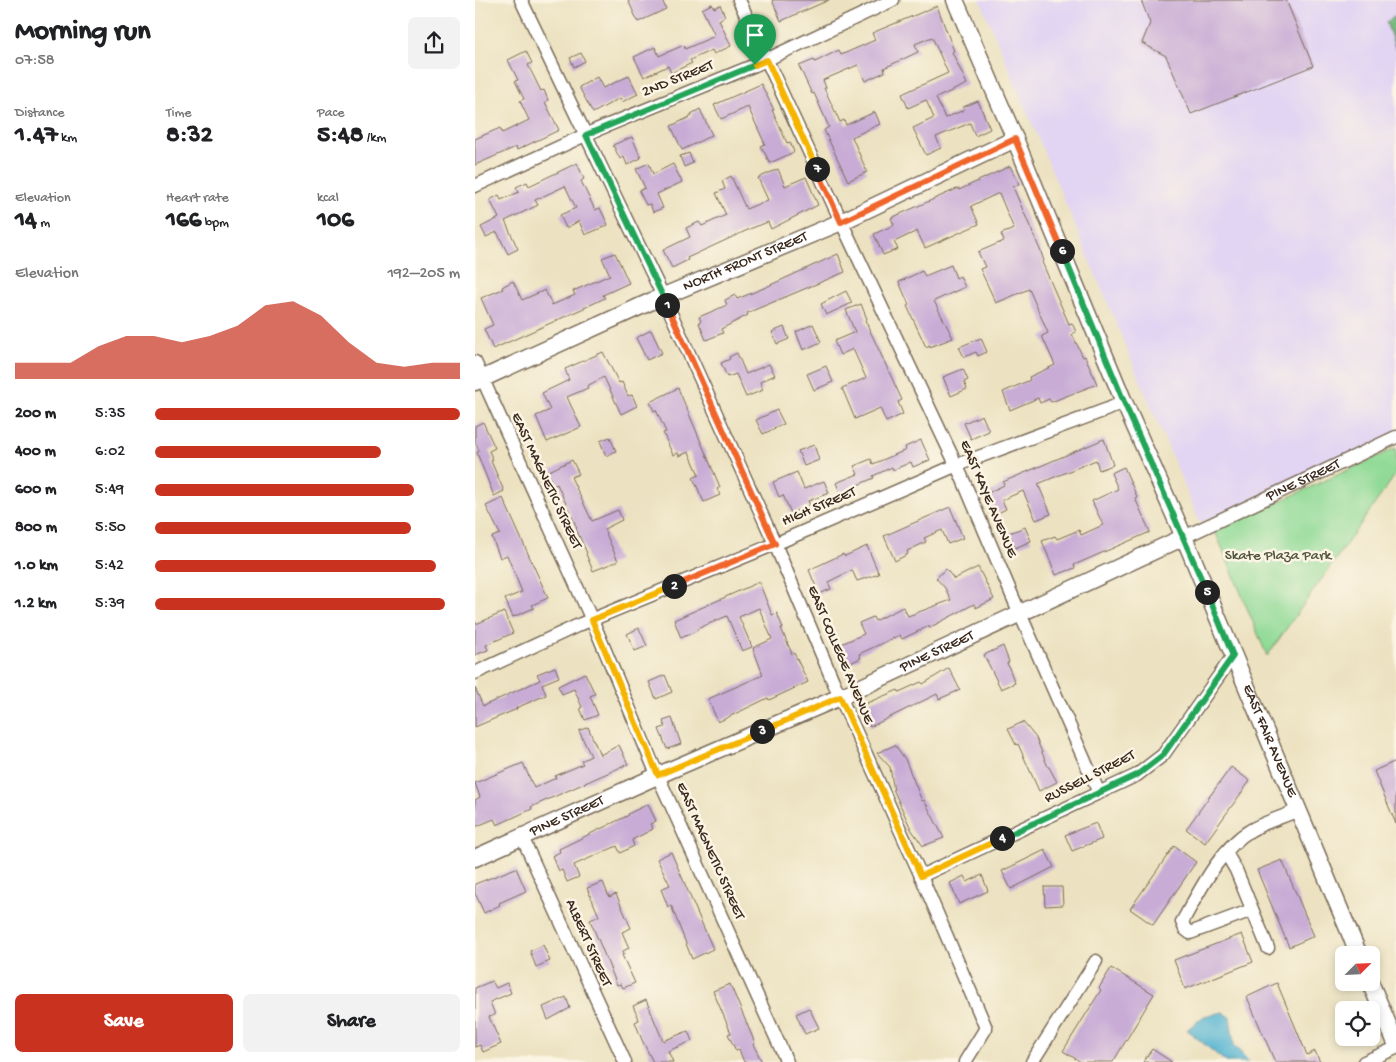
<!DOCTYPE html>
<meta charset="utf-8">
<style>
:root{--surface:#fff;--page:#f2f2f2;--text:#202124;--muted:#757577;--accent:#c8321e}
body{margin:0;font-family:"Gochi Hand",sans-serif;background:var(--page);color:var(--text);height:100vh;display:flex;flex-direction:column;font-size:19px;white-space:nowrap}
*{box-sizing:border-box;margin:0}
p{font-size:16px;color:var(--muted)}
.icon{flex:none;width:28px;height:28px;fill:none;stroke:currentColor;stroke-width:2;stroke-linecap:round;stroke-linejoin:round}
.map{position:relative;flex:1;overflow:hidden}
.sheet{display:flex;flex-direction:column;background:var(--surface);width:475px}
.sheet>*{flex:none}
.needle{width:32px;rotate:66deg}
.fabs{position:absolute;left:860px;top:946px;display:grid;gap:10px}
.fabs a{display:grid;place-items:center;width:45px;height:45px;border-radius:8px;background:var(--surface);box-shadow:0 2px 8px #0003;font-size:25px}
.pin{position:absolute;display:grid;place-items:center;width:42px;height:42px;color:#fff;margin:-51px -21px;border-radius:50% 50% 50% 0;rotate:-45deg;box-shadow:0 0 5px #0007}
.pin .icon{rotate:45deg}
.km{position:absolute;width:25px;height:25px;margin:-12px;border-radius:50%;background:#222;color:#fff;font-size:14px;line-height:25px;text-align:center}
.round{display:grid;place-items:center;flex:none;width:52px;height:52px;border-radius:8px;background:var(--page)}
.headline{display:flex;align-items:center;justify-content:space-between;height:85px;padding:0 15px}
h1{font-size:28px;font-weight:800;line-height:38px}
.metrics{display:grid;grid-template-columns:repeat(3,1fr);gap:8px;height:85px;padding:5px 15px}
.metrics div{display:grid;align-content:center}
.metrics b{font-size:25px;font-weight:800}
.metrics small{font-size:14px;font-weight:400}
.metrics p{font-size:14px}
.chart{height:140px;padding:10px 15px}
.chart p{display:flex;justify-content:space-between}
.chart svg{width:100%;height:90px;margin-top:5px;fill:var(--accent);opacity:.7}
.button{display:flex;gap:10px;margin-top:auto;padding:10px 15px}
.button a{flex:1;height:58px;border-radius:8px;background:var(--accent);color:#fff;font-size:20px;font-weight:800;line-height:58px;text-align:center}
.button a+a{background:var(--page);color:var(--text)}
ul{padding:0 15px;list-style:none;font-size:16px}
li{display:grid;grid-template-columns:80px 60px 1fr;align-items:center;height:38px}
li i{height:12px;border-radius:6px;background:var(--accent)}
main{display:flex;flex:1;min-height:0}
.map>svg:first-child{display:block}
</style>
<main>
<section class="sheet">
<div class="headline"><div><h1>Morning run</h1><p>07:58</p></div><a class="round"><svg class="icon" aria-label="share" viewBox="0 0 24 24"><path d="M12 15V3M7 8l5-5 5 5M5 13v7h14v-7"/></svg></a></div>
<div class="metrics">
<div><p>Distance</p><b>1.47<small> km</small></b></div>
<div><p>Time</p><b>8:32</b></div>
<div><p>Pace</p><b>5:48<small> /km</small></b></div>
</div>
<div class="metrics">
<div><p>Elevation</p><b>14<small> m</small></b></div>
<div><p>Heart rate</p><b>166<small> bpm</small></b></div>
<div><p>kcal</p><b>106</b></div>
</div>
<div class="chart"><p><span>Elevation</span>192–205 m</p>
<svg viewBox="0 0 160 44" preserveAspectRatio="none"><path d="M0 44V36L10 36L20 36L30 28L40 23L50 23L60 26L70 23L80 18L90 8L100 6L110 13L120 26L130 36L140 38L150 36L160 36V44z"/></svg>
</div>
<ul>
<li><b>200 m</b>5:35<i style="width:100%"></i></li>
<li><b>400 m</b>6:02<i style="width:74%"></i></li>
<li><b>600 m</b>5:49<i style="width:85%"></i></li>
<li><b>800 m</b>5:50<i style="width:84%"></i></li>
<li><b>1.0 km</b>5:42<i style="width:92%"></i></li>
<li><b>1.2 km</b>5:39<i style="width:95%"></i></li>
</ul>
<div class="button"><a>Save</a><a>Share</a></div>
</section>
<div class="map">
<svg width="921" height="1062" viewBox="0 0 921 1062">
<rect width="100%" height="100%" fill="#fcf5e5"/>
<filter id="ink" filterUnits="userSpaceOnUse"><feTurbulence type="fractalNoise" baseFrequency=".02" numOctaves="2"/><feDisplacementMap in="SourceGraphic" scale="10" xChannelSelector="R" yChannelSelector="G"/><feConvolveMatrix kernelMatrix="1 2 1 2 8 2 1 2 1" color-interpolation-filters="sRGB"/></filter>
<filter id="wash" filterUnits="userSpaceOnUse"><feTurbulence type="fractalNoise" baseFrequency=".0096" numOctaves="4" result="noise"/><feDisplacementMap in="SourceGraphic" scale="20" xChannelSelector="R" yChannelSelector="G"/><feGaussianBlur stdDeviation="1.12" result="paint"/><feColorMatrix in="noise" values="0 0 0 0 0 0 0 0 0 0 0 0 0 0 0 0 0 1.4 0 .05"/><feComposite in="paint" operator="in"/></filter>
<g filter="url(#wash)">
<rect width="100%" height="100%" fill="#ece2c1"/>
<polygon fill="#e2d4f3" points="505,0 921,0 921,437 725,523"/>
<polygon fill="#90da96" stroke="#66825a" points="921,448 921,474 792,656 740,531"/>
<polygon fill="#74ba7f" stroke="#58724e" points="921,16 921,50 911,22"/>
<polygon fill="#52b4d1" stroke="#466f78" points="748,1012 755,1017 759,1045 774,1062 751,1062 712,1030 729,1016"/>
<g id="blocks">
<g fill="#c8acd6">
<polygon points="153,0 187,0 191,9 163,22"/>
<polygon points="297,0 354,0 306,21"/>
<polygon points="666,0 811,0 838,66 716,114 691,56 667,43 675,23"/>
<polygon points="237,4 239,8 245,5 250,16 244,20 256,46 239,54 237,50 215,60 217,63 196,73 193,66 169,77 159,57 180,47 184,56 209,45 210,49 240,36 227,9"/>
<polygon points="462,6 479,51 477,52 492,84 461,98 470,118 489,110 488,107 503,101 515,129 500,136 495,123 461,137 466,148 451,155 438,128 459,118 451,100 433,108 427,94 473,73 457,37 440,44 443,52 409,68 410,72 390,81 383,65 348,80 351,88 349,88 365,122 369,120 371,125 400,112 405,124 377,137 392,172 373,181 349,130 354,127 339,93 337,94 324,66 339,60 340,62 364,50 366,55 400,40 397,33"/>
<polygon points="51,51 57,63 53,65 66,91 69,90 73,100 70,102 84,130 42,150 41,147 0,165 0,139 25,128 27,133 54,120 45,101 49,99 40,81 43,80 33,60"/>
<polygon points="106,53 110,61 99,67 95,58"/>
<polygon points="154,76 163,94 147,102 145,98 118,113 104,87 122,77 128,88"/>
<polygon points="286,84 299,110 297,110 312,143 315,142 319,152 295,163 286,146 290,144 273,107 246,119 239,105"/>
<polygon points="225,109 237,135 207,150 196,126 217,116 216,114"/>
<polygon points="157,137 166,158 152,165 149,157 145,159 138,145"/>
<polygon points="214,153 218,163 209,167 205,156"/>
<polygon points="102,163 109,179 106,181 120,210 125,208 133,225 110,235 104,221 91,228 85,215 101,208 90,186 60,200 63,205 30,221 43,249 33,254 22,232 11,237 6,227 24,218 15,200 24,195 26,200 44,192 41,187 52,182 54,186"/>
<polygon points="174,163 178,174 198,164 207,182 182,194 188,208 178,212 175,204 171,205 164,191 170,188 161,169"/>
<polygon points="535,166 544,184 538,187 566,252 569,261 567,262 594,324 597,323 601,332 597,334 608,357 610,356 622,384 576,402 574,399 565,403 563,398 535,410 528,392 555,380 554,377 580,365 567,336 573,333 554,289 521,303 505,269 510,267 503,252 529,241 526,234 539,229 524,193 496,206 504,224 450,248 442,231 419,242 423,249 408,255 399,234 419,225 416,218 484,188 484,190"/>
<polygon points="303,169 310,186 331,177 343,205 296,229 293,222 277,228 212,258 213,260 197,268 188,250 215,237 211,228 224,222 227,226 251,215 241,193 250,189 247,181 256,176 271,209 293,200 283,178"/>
<polygon points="140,253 154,283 128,295 130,298 109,308 18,349 9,329 18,325 6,298 28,289 27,287 38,281 47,300 70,290 77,305 100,295 98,291 135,275 127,258"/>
<polygon points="363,254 370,272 272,313 273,315 246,329 248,333 231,340 224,323 226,321 224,317 252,305 250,300 260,295 262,299 289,288"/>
<polygon points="476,265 481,278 485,276 490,287 459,301 478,338 455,347 455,345 451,347 432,306 434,305 424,282 447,271 450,276"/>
<polygon points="371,291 377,303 351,315 346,304"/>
<polygon points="386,304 392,319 390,320 427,400 423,402 428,414 411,422 405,408 380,419 367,388 391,378 378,349 365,355 359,341 380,332 371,310"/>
<polygon points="338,324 346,342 328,350 321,332"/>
<polygon points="309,327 314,339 302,344 297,332"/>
<polygon points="176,330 187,353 172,360 161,338"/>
<polygon points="506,338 512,352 503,356 501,352 489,357 484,347"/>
<polygon points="128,352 144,383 147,382 153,396 157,395 162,406 146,414 129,377 112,386 113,388 92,397 106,427 72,442 61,416 75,410 67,393 94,380 90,369"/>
<polygon points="262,353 271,374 294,364 300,375 285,382 288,390 271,397 261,374 252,377 246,363 255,359 254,357"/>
<polygon points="351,366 358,382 339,390 332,374"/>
<polygon points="488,369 493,380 489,382 492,389 476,396 468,377"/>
<polygon points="203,388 245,487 242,489 245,495 229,502 218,478 224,475 214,452 204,456 203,453 198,455 188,433 191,432 181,410 179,411 175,402"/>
<polygon points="302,410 309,424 288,434 281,420"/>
<polygon points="507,415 514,431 496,439 489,423"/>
<polygon points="8,422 20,448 14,451 18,460 16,461 29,491 19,496 2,453 4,451 0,441 0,426"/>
<polygon points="135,437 141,451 131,456 125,441"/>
<polygon points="629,439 638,465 624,470 621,460 563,484 576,514 561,520 548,491 527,500 531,509 519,515 509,495 529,485 528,482"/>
<polygon points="446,440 455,460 438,467 436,462 418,470 417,467 398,476 399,478 380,486 382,491 367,497 361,483 383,474 379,466 396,459 398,464 431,450 430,447"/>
<polygon points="339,445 344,460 329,466 323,451"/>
<polygon points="97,460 104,474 96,477 117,521 143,510 147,520 129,529 143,561 118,571 111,554 112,553 101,529 102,528 82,484 78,486 72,472"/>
<polygon points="649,467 662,497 660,498 675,532 599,565 600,568 581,575 567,541 580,536 582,539 604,530 606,535 628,525 617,501 643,489 636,473"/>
<polygon points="322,472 329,489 349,481 354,493 333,501 335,505 316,513 308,495 304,497 298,482"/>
<polygon points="28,498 73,598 57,605 59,608 38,617 30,599 47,592 32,555 25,558 17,537 25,534 11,506"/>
<polygon points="475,507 488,538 473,544 467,530 449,538 451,542 432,551 433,554 420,561 409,536"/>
<polygon points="550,527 556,541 540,548 534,533"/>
<polygon points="392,546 404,574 382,581 377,570 353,582 356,589 344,594 334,570 368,554 370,556"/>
<polygon points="503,567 519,599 501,608 499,604 454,628 454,626 427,639 425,635 384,654 386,658 373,664 364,645 389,634 384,623 398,617 400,621 428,607 433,616 476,600 470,588 461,578 471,569 479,579"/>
<polygon points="284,582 297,615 302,613 308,628 306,628 317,654 319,653 333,682 294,700 293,698 243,722 233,699 288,675 278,648 297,639 284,608 264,617 277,647 267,651 252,616 222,629 223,630 206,638 199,620"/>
<polygon points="29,612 38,633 11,645 13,650 0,655 0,621 1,624"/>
<polygon points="164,628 172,646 160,651 152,634"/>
<polygon points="528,646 534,662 532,663 540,683 526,689 509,655"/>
<polygon points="80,667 84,677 67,684 71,695 41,708 42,709 0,727 0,688 8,706 65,680 62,674"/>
<polygon points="474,668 485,690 464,699 462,694 395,727 387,705 423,690 424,692 446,682 448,684"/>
<polygon points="110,673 120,694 115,696 123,715 110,720 105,708 107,707 99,689 87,694 83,686"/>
<polygon points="190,675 197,692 181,699 174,682"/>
<polygon points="197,718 206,744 192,749 184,729 190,727 188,721"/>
<polygon points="548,722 561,738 573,767 574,767 582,782 564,791 543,744 541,745 533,729"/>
<polygon points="113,727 125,755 144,745 153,764 56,807 57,809 22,825 19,819 0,827 0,800 5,797 0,783 48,763 59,788 81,778 80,776 108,764 106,761 116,756 104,731"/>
<polygon points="420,745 430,759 447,801 449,800 469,838 448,846 436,829 419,791 415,767 402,753"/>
<polygon points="921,761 921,824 899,771"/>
<polygon points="756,767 775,781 730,843 711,829"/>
<polygon points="173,804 181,821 175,824 178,829 157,840 159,846 145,853 142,846 99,865 104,877 92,882 87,870 84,871 77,856 85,852 84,849 154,815 153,814"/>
<polygon points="621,823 627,839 597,851 590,835"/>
<polygon points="699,846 721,862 678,925 655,909"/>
<polygon points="570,850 579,867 536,889 527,871"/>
<polygon points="196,852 238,949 217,959 196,905 193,907 186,889 195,885 182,859"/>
<polygon points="807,860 839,936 814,947 782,870"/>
<polygon points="41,868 51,891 24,903 25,905 9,913 0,893 0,884"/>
<polygon points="507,875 513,891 484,904 475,883 489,876 492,882"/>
<polygon points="128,882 134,897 141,894 156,928 147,932 154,948 148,951 149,954 147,955 160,983 148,988 146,984 142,985 115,920 124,916 112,888"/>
<polygon points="569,887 587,887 588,905 570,906"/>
<polygon points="767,934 778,962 710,989 699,960"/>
<polygon points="68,945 75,961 61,967 55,951"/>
<polygon points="636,968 679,994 638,1062 606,1062 588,1051 626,990 624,988"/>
<polygon points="17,981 21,988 32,983 36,993 15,1002 20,1015 14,1017 26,1044 8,1052 5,1045 0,1047 0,988"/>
<polygon points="802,983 832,1055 840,1051 845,1062 800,1062 772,997"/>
<polygon points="255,984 280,1043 278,1044 287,1062 269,1062 264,1050 261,1051 253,1034 256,1033 238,991"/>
<polygon points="91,997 95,1008 73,1020 68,1007"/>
<polygon points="171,1000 188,1041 213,1031 217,1041 193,1051 198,1062 178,1062 167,1040 160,1022 164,1020 158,1006"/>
<polygon points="334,1008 344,1028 330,1034 321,1014"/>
<polygon points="677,1049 697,1062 668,1062"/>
</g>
</g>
</g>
<g filter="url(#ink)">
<use href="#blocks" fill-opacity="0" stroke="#796a57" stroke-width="1"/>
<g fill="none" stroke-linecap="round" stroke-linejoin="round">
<defs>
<g id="minor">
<polyline points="46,0 188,296 300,544 358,681 446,876 511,1028 490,1062"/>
<polyline points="264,0 373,236 486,475 539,600 624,793"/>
<polyline points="0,186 121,130 280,65 418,0"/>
<polyline points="0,362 121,629 178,765 312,1062"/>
<path id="s1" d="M709,537L921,437"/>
<polyline points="0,673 106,624 300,544 482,465 633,409 649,402"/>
<polyline points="47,837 150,1062"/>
<polyline points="751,853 761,870 793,948"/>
<polyline points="446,876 662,775 688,755 758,656"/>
<path d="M777,910L715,933L710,929L707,922C724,892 746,847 776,830C790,822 808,817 823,810"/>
<polyline points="557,1062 621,961"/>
<polyline points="889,1062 921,1048"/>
</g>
<g id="tertiary">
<path id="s2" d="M480,0L540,139L649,402L709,537L884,955"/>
<path id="s3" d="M0,382L177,301L366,222L540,139"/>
<path id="s4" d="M0,858L193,771L365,697L709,537"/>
<polyline points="895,982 921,1043"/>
</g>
</defs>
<use href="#minor" stroke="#796a57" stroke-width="15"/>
<use href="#tertiary" stroke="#796a57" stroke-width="19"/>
<use href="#minor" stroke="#fff" stroke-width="12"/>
<use href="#tertiary" stroke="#fff" stroke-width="16"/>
</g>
</g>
<g fill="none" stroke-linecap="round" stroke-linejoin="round" filter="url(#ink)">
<defs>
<polyline id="split-1" points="192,305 111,135 280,65"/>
<polyline id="split-2" points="192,305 300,544 199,586"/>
<polyline id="split-3" points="199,586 117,620 183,775 287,731"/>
<polyline id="split-4" points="287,731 365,697 446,876 527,838"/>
<polyline id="split-5" points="527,838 662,775 688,755 758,656 732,592"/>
<polyline id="split-6" points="587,251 649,402 732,592"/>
<polyline id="split-7" points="342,169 366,222 540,139 587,251"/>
<polyline id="split-8" points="280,65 292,60 342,169"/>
</defs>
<use href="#split-1" stroke="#fff" stroke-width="10"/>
<use href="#split-2" stroke="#fff" stroke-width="10"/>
<use href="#split-3" stroke="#fff" stroke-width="10"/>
<use href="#split-4" stroke="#fff" stroke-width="10"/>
<use href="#split-5" stroke="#fff" stroke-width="10"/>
<use href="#split-6" stroke="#fff" stroke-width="10"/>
<use href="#split-7" stroke="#fff" stroke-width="10"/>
<use href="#split-8" stroke="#fff" stroke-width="10"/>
<use href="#split-1" stroke="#22a559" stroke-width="6"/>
<use href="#split-2" stroke="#f0652b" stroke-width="6"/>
<use href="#split-3" stroke="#f5b400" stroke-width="6"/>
<use href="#split-4" stroke="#f5b400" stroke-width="6"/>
<use href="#split-5" stroke="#22a559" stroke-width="6"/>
<use href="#split-6" stroke="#22a559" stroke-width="6"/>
<use href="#split-7" stroke="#f0652b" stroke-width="6"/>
<use href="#split-8" stroke="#f5b400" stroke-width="6"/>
</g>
<g text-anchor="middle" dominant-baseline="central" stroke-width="5" stroke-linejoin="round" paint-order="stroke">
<g font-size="15" fill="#3b2a1e" stroke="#fcf5e5">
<text transform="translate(203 79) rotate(-22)">2ND STREET</text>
<text stroke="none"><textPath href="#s3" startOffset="296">NORTH FRONT STREET</textPath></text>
<text stroke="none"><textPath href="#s1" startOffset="132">PINE STREET</textPath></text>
<text transform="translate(71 481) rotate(65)">EAST MAGNETIC STREET</text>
<text transform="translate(513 499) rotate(67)">EAST KAYE AVENUE</text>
<text transform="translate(344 507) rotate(-23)">HIGH STREET</text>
<text stroke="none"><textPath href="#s4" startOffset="506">PINE STREET</textPath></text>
<text transform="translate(365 655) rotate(67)">EAST COLLEGE AVENUE</text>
<text stroke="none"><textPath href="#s2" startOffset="805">EAST FAIR AVENUE</textPath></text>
<text transform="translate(615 777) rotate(-27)">RUSSELL STREET</text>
<text stroke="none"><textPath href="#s4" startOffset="101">PINE STREET</textPath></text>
<text transform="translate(235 851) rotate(66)">EAST MAGNETIC STREET</text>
<text transform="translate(113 943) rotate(66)">ALBERT STREET</text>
</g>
<g font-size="15" fill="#50563c" stroke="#fcf5e5">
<text x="803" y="556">Skate Plaza Park</text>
</g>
</g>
</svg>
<div class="fabs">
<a><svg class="needle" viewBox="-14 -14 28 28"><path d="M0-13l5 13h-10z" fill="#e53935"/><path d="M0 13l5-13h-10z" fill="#757577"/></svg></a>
<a><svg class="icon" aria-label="locate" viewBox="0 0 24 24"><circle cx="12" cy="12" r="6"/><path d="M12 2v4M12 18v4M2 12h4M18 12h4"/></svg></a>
</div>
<div class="pin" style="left:280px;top:65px;background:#1e9e55"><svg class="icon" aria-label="arrive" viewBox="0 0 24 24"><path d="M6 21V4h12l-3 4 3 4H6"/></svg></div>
<b class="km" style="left:192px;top:305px">1</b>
<b class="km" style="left:199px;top:586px">2</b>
<b class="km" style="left:287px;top:731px">3</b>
<b class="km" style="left:527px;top:838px">4</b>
<b class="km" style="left:732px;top:592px">5</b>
<b class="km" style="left:587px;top:251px">6</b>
<b class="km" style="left:342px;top:169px">7</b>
</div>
</main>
